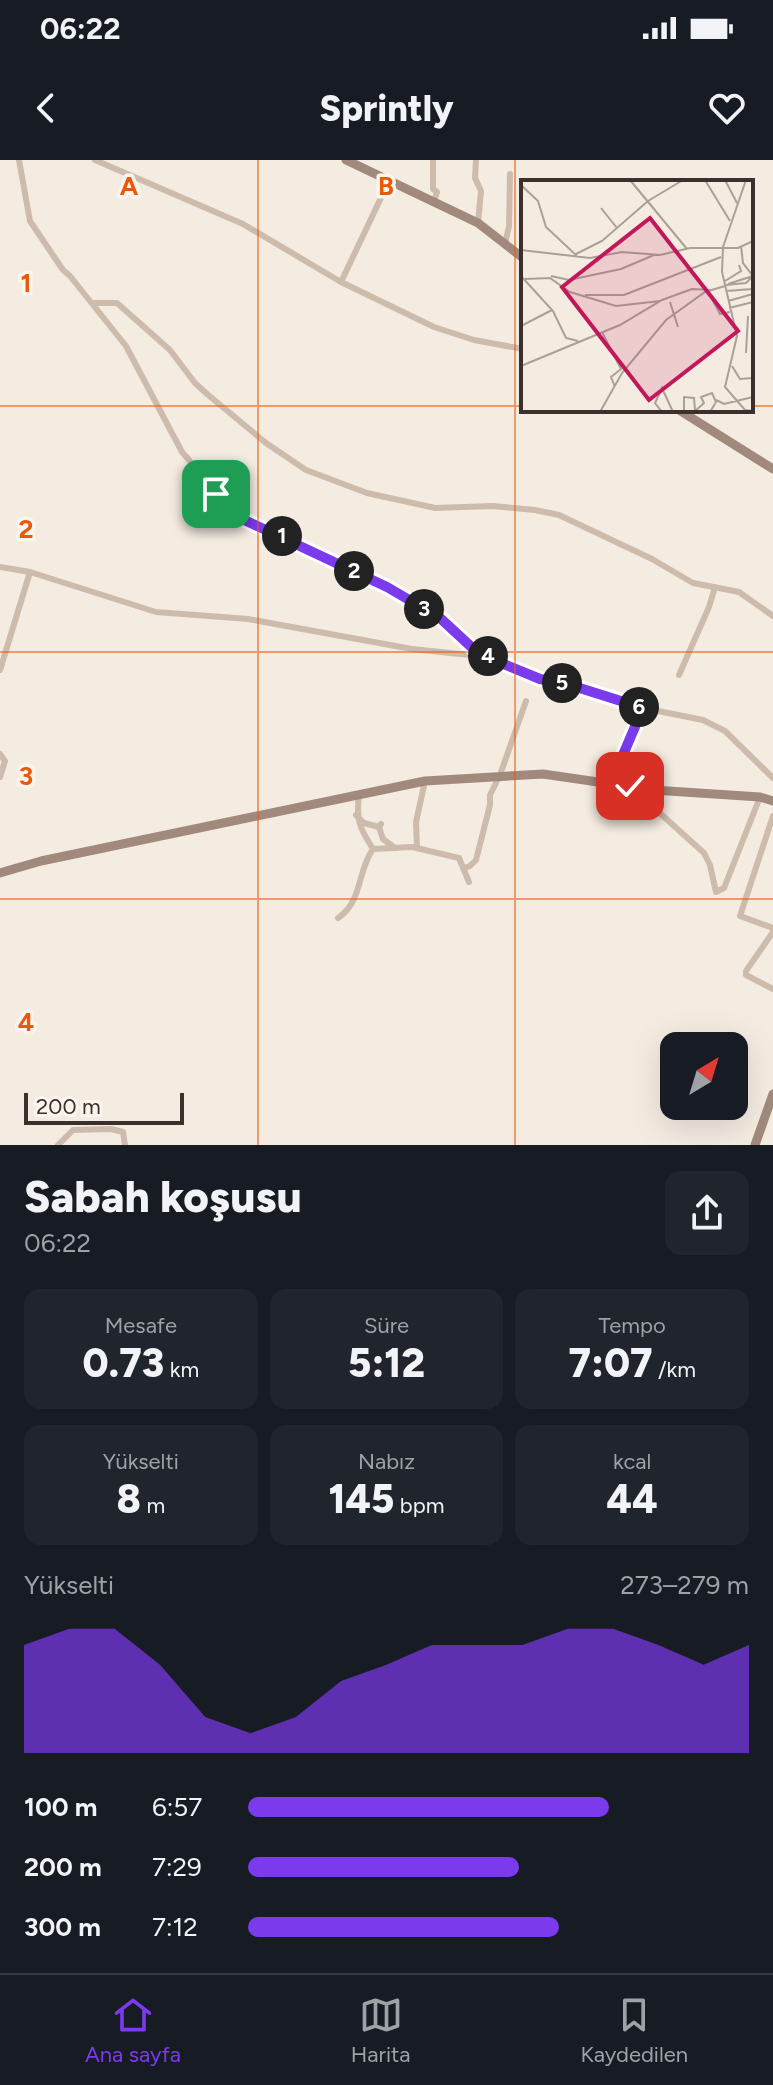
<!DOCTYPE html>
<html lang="tr">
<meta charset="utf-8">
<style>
:root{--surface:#171b24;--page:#20242c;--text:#f1f3f6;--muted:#9ea1a6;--line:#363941;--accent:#7c3aed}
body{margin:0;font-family:Figtree,sans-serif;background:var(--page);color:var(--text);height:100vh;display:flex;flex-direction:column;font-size:30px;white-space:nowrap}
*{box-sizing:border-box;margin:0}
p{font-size:26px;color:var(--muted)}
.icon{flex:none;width:44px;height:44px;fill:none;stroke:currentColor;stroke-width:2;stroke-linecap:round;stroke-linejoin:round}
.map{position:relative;height:985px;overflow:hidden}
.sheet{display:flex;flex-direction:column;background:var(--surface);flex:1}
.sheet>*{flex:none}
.needle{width:52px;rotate:38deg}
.buttons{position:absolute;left:660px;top:872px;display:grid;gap:16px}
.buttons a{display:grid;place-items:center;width:88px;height:88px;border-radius:16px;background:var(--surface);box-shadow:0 8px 32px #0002;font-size:40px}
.scale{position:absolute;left:24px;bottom:20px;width:160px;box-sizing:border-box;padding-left:8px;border:4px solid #3b302b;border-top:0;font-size:22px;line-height:28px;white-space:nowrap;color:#3b302b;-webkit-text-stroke:6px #fbf5ee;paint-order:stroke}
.pin{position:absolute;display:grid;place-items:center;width:68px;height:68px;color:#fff;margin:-34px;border-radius:16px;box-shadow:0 4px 12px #0006}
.km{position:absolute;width:40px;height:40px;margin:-20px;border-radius:50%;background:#222;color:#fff;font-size:22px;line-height:40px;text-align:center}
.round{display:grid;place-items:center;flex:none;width:84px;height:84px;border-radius:16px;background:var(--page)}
.overview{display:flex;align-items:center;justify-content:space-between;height:136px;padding:0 24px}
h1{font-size:44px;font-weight:800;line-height:60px}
.metrics{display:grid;grid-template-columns:repeat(3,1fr);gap:12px;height:136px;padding:8px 24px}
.metrics div{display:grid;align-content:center;border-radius:16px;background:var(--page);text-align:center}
.metrics b{font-size:40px;font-weight:800}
.metrics small{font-size:22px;font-weight:400}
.metrics p{font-size:22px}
.chart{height:224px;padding:16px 24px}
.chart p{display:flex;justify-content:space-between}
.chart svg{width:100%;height:144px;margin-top:8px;fill:var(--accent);opacity:.7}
ul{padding:0 24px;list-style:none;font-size:26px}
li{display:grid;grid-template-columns:128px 96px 1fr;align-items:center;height:60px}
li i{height:20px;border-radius:10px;background:var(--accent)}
.status{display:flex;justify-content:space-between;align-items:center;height:56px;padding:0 40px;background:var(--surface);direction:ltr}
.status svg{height:22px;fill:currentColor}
header{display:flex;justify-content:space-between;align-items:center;height:104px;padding:0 24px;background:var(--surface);font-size:36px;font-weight:800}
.tabs{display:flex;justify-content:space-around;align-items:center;height:112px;border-top:2px solid var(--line);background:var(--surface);font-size:22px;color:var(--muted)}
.tabs a{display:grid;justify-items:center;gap:4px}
.tabs .active{color:var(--accent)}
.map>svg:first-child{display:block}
</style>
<div class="status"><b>06:22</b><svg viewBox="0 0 49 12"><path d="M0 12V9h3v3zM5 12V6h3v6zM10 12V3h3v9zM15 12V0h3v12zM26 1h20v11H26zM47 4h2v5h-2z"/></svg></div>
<header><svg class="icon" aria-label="back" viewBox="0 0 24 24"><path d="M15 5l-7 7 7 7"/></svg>Sprintly<svg class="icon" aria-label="heart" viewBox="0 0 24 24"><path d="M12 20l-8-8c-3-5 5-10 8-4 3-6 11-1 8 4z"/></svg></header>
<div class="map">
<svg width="773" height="985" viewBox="0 0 773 985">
<rect width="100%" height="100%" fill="#f4ebe1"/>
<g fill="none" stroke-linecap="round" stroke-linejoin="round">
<g stroke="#cdbbac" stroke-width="6">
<polyline points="19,0 30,61 63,110 70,116 126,186 182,292 238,357 387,427 440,458 479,494"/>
<polyline points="95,0 243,64 341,122 434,167 474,180 523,189"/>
<polyline points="433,0 433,29 437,32 434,42"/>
<polyline points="476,0 475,18 481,31 478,63"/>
<polyline points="505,84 509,66 510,14"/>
<polyline points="341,122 389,21"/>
<polyline points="92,143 117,143 170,190 195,223 207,234 266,283 306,310 367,333 435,348 493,346 535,350 559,355 652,399 693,423 739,432 773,456"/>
<polyline points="0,407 30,412 156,452 248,459 412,489 489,497 540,519 567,524 643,548 703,560 725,571 773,618"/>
<polyline points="0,510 30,412"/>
<polyline points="679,515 709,447 715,427"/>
<polyline points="0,594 5,601 0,617"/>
<polyline points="611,623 643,548"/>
<polyline points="632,628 704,693 710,705 716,732 724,728 760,637"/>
<polyline points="356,655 364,663 379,667 381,664"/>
<polyline points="773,656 740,756 773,768"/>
<polyline points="379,667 383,679 395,688"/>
<polyline points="417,688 416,662 425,621"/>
<polyline points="373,689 412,687 459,698 469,722"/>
<polyline points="464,708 470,706 476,700 490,645 490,635 500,615 526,541"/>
<path d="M338,758C363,741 357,711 373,689C359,667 356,660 359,634"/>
<polyline points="773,772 746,811 746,815 773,829"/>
<polyline points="58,985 73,970 111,969 123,972 125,985"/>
</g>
<g stroke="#a18a7d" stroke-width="9">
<polyline points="346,0 478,63 523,98"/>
<polyline points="679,250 773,309"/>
<polyline points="0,713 41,701 425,621 543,614 653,630 760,637 773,641"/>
<polyline points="755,985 773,934"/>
</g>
</g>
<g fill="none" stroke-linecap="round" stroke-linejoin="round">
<defs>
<polyline id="route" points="216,334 238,357 387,427 440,458 479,494 540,519 567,524 643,548 611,623 630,626"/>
</defs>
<use href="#route" stroke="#fff" stroke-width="16"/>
<use href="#route" stroke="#7c3aed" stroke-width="10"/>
</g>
<path fill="none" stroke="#e8590c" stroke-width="2" stroke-opacity="0.55" d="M258,0V985M515,0V985M0,246H523M751,246H773M0,492H773M0,739H773"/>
<g transform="translate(521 20)">
<rect width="232" height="232" fill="#f4ebe1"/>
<path fill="none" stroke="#aaa098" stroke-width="2" d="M109,0L166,69M184,0L209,41M204,0L216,23M0,5L17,21L25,47L56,76M80,28L96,48M220,66L222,83L232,96M202,67L225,0M202,68L201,92L216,156L204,207L224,230L232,231M0,70L69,78L101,72L139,75L169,68H217L232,61M55,74L81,61L127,21L162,0M0,96L32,131L45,158L57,161M30,96L48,100L100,89L133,75M4,99L29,98L49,112L95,126L139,121M204,101L220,91L218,85M207,104L232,96M205,105L225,103L232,96M187,111L199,134L209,132M205,111L232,109M64,115H103L200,77M207,121L232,114M149,122L157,147M208,128L232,122M0,146L31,130M81,152L100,189L90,197L94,207M225,173L227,136M0,186L99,145L141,120L171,109L191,110M211,186L219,199L232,198M195,220L203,224L232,217M163,231V217L173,218L174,230M79,232L101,193L145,140L184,112L204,106M141,232L134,223L141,208L152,232M173,232L183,223L180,217L191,213L195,222L189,232"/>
<path fill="#c2185b" fill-opacity="0.15" stroke="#c2185b" stroke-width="4" d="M129,38L217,151L128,220L41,107Z"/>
<rect width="232" height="232" fill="none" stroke="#3b302b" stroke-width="4"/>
</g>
<g font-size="26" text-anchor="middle" font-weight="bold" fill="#e8590c" stroke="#fbf5ee" stroke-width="7" stroke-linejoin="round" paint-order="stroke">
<text x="129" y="35">A</text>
<text x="386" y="35">B</text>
<text x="26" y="132">1</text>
<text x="26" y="378">2</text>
<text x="26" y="625">3</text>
<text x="26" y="871">4</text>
</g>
</svg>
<div class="buttons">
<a><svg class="needle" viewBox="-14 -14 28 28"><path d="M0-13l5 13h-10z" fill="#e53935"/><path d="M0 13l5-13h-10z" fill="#9ea1a6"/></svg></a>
</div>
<div class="scale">200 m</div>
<div class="pin" style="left:216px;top:334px;background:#1e9e55"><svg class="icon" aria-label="arrive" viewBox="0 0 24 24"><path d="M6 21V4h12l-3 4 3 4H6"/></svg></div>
<div class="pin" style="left:630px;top:626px;background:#d93025"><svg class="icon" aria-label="check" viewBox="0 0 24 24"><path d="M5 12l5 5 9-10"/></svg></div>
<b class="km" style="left:282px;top:376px">1</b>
<b class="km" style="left:354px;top:411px">2</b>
<b class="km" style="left:424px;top:449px">3</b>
<b class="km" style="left:488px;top:496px">4</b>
<b class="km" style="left:562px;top:523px">5</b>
<b class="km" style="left:639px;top:547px">6</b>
</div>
<section class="sheet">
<div class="overview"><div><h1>Sabah koşusu</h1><p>06:22</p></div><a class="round"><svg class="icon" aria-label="share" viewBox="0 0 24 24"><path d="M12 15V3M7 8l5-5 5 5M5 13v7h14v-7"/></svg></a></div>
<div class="metrics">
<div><p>Mesafe</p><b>0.73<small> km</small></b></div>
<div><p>Süre</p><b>5:12</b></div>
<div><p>Tempo</p><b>7:07<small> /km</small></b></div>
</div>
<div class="metrics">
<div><p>Yükselti</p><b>8<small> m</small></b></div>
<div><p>Nabız</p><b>145<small> bpm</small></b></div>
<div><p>kcal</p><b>44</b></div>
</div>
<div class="chart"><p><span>Yükselti</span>273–279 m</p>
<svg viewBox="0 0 160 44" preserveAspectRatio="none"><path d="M0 44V11L10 6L20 6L30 17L40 33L50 38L60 33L70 22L80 17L90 11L100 11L110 11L120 6L130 6L140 11L150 17L160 11V44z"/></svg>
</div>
<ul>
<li><b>100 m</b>6:57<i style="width:72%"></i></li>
<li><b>200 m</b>7:29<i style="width:54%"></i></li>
<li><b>300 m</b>7:12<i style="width:62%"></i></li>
</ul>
</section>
<nav class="tabs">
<a class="active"><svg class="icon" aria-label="home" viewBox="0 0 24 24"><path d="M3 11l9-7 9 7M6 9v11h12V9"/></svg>Ana sayfa</a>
<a><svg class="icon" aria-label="map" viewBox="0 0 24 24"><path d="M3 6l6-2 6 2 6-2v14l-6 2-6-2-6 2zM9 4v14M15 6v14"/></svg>Harita</a>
<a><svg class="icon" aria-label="saved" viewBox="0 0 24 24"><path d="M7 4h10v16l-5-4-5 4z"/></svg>Kaydedilen</a>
</nav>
